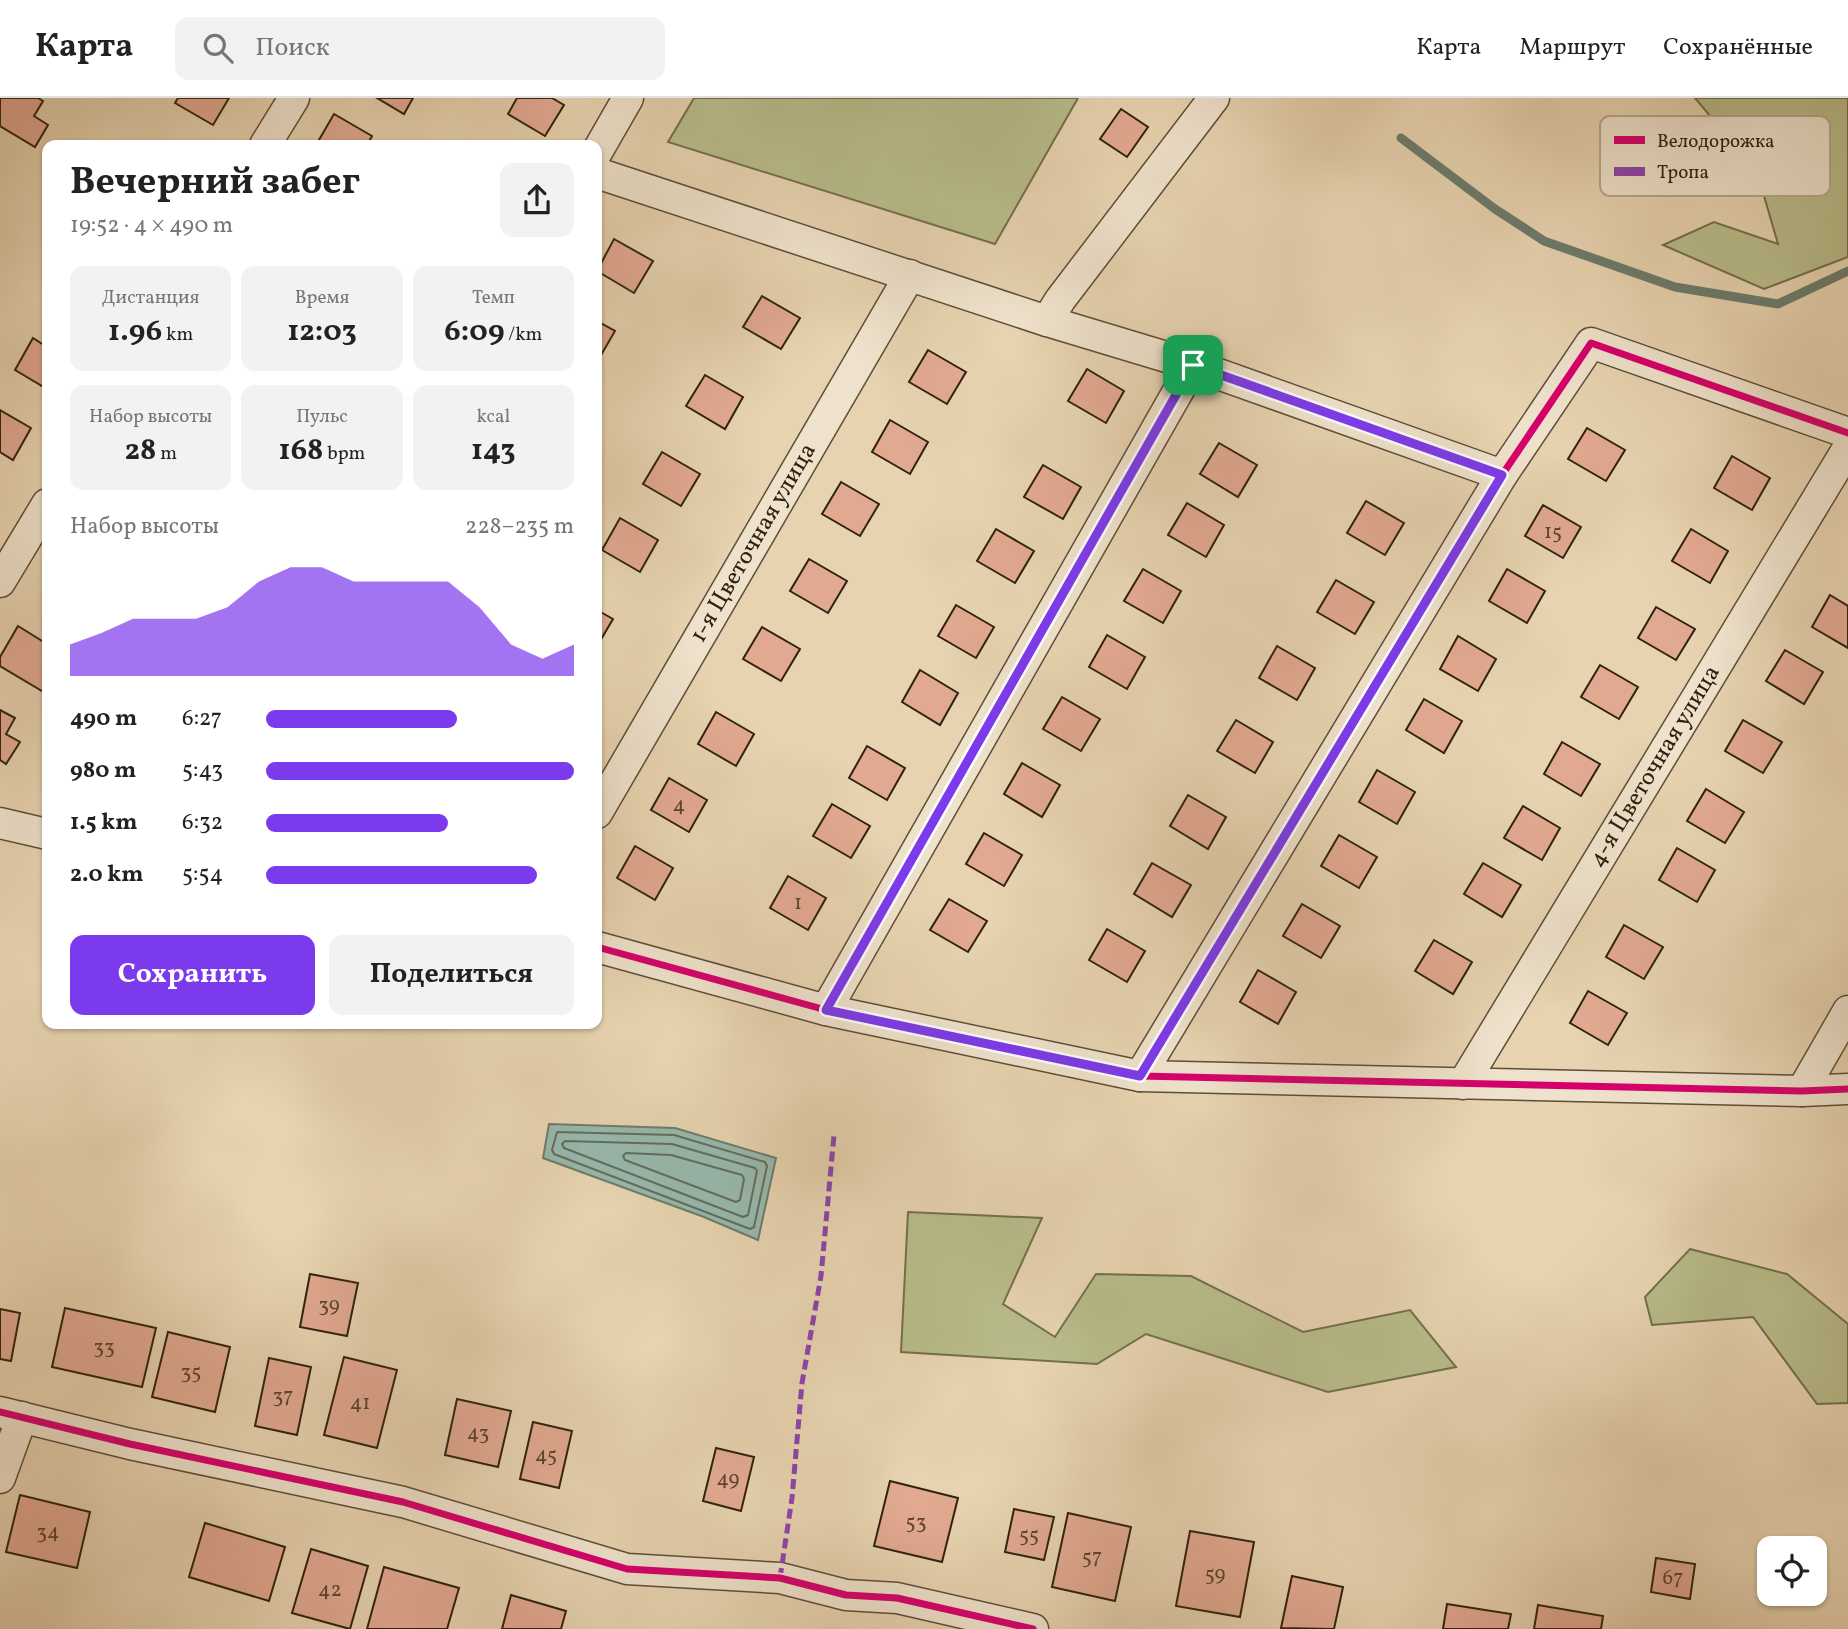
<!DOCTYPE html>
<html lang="ru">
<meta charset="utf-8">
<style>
:root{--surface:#fff;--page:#f2f2f2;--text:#222;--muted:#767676;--line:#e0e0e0;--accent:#7c3aed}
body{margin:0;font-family:Vollkorn,serif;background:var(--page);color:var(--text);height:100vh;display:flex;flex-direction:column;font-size:26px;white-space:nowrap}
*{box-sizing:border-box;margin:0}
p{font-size:23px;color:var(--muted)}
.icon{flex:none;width:38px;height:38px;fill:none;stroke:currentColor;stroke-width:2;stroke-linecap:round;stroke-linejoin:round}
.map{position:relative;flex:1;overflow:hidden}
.side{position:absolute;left:42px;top:42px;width:560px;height:889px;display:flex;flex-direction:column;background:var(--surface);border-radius:14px;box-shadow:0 2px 5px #0004}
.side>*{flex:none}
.fabs{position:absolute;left:1757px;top:1438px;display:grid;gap:14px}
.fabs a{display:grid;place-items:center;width:70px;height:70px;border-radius:14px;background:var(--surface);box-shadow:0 2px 5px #0004;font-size:35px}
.pin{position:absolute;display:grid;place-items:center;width:60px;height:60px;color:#fff;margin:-30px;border-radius:14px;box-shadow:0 4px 10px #0006}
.round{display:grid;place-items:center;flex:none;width:74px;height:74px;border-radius:14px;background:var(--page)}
.headline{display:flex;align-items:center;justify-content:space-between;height:119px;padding:0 28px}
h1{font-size:38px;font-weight:700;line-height:52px}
.stats{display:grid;grid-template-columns:repeat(3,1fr);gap:10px;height:119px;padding:7px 28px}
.stats div{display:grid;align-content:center;border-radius:14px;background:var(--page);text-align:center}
.stats b{font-size:30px;font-weight:700}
.stats small{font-size:19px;font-weight:400}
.stats p{font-size:19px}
.chart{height:196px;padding:14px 28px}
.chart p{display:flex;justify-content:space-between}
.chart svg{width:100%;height:126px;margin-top:7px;fill:var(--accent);opacity:.7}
.primary-button{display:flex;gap:14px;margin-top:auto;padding:14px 28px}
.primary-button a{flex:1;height:80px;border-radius:14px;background:var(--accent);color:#fff;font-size:28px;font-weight:700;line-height:80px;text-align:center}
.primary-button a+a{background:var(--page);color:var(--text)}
ul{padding:0 28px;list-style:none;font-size:23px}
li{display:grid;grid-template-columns:112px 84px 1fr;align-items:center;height:52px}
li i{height:18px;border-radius:9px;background:var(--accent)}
header{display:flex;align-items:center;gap:42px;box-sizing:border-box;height:98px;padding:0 35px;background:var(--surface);border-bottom:2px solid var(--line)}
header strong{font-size:33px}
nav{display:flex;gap:38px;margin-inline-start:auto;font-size:24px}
.search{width:490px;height:63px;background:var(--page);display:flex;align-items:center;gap:18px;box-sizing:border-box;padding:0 24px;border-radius:14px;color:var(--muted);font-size:26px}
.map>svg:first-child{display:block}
</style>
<header>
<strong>Карта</strong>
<div class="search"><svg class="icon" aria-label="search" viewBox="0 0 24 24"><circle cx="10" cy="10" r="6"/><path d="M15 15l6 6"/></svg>Поиск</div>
<nav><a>Карта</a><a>Маршрут</a><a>Сохранённые</a></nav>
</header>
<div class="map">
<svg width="1848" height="1531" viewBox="0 0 1848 1531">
<rect width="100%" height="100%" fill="#e7d3b0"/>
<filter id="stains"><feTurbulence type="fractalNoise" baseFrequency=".00286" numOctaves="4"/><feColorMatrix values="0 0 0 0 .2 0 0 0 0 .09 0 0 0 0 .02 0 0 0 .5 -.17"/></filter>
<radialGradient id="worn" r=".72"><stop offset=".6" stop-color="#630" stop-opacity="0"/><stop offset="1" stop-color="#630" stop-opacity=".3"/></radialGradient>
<g fill="#b8bc8a" stroke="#746f4c" stroke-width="2">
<polygon points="694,0 1078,0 995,146 668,44"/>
<polygon points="1695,0 1848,0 1848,159 1764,191 1663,147 1714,124 1778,146 1757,74"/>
<polygon points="908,1114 1042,1120 1003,1206 1055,1239 1096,1176 1191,1178 1303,1234 1410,1212 1456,1269 1328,1294 1146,1236 1097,1266 901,1254"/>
<polygon points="1690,1151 1787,1176 1848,1226 1848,1305 1817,1306 1753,1219 1652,1227 1645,1199"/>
</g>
<polygon fill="#97b8ac" stroke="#6d7c6d" stroke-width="2" points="549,1026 675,1030 776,1060 758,1142 704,1119 543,1060"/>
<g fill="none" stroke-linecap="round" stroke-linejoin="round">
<g stroke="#636d5e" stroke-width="2">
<polygon points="557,1034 674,1037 765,1064 767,1068 754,1129 750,1131 554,1056 552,1052"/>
<polygon points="565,1043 672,1046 755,1070 757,1073 748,1117 743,1119 564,1050 562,1046"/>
<polygon points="626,1055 671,1057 742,1077 744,1081 740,1102 736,1104 625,1062 623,1058"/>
</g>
<polyline stroke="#6d7c6d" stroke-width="9" points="1401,40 1495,111 1544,143 1675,189 1778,206 1848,173"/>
</g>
<g fill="#e2a991" stroke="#2f220f" stroke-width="2">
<polygon points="0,0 38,0 43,3 34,18 48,27 35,49 0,28"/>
<polygon points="178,0 229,0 213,27 175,5"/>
<polygon points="377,0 413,0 404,16"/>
<polygon points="517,0 552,0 564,7 545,38 508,16"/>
<polygon points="1121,11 1148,29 1127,59 1100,41"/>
<polygon points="334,16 372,38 367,47 316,47"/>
<polygon points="614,141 653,163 634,195 597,173"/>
<polygon points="762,198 800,220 781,251 743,229"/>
<polygon points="597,223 615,233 597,264"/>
<polygon points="33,240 47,249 47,291 15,272"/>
<polygon points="928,252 966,274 947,306 909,284"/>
<polygon points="1087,271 1124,293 1106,325 1068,303"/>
<polygon points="705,277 743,299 725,331 686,308"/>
<polygon points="0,312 31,330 13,362 0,354"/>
<polygon points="890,322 928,344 910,376 872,354"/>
<polygon points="1587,330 1625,352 1606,383 1568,361"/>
<polygon points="1219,345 1257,367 1238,399 1200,376"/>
<polygon points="662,354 700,376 681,408 643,386"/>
<polygon points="1732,358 1770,380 1752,412 1714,390"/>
<polygon points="1043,367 1081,389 1063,421 1024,399"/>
<polygon points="841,384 879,406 860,438 822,416"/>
<polygon points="1366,403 1404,425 1385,457 1347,435"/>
<polygon points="1187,405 1224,427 1206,459 1168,437"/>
<polygon points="1543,407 1581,429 1563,460 1525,438"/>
<polygon points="620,420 658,442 640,474 602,452"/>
<polygon points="996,431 1034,453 1015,485 977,463"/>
<polygon points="1691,431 1728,453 1710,485 1672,463"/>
<polygon points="809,461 847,483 828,515 790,493"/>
<polygon points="1143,471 1181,493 1163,525 1124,503"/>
<polygon points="1507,471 1545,493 1527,525 1489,503"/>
<polygon points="1336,482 1374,504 1355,536 1317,514"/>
<polygon points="1830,497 1848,508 1848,550 1812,529"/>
<polygon points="956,507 994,529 976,560 938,538"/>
<polygon points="1656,509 1695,531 1676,562 1638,540"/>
<polygon points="597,512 613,521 597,548"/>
<polygon points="18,528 47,546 47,596 0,568 0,559"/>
<polygon points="762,529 800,551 781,583 743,561"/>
<polygon points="1107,537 1145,559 1127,591 1089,569"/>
<polygon points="1458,538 1496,561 1478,593 1440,571"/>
<polygon points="1277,548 1315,570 1297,602 1259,580"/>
<polygon points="1785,552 1823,574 1804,606 1766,583"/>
<polygon points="1600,567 1638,589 1619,621 1581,599"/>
<polygon points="920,572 958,595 940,627 902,604"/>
<polygon points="1062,599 1100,621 1081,653 1043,631"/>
<polygon points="1424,601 1462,623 1444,655 1406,632"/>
<polygon points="0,612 15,620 6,636 20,644 6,666 0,662"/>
<polygon points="716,614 754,636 736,668 698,646"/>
<polygon points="1236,622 1273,644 1255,675 1217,653"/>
<polygon points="1743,622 1782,644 1763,675 1725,653"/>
<polygon points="1562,644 1600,666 1581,698 1544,676"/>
<polygon points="867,648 905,670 887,702 849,680"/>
<polygon points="1022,665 1060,687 1042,719 1004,696"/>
<polygon points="1377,672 1415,694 1397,726 1359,704"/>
<polygon points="669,680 707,702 689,734 651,712"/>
<polygon points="1706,691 1744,714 1725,745 1687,723"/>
<polygon points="1188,697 1226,719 1208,751 1170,728"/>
<polygon points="832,706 870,728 851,760 813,738"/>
<polygon points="1523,708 1560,730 1542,762 1504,740"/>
<polygon points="984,735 1022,757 1004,788 966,766"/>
<polygon points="1339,737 1377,759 1359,790 1321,768"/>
<polygon points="635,748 673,770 655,802 617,780"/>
<polygon points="1677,750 1715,772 1697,804 1659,782"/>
<polygon points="1152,765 1191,787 1172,819 1134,796"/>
<polygon points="1483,765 1521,787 1502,819 1464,796"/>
<polygon points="788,778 826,800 808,832 770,810"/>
<polygon points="949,801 987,823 968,854 930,832"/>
<polygon points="1302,806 1340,828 1321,860 1283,838"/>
<polygon points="1624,827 1663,849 1644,881 1606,859"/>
<polygon points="1107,831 1145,853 1127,884 1089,862"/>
<polygon points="1434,842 1472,864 1453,896 1415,873"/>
<polygon points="1258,872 1296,894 1278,926 1240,904"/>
<polygon points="1588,893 1627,915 1608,947 1570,925"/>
<polygon points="310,1176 358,1185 347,1238 300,1229"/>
<polygon points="65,1210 156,1230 142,1289 52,1269"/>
<polygon points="0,1211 20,1215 11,1263 0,1261"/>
<polygon points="168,1234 230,1249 215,1314 152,1299"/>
<polygon points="344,1259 397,1272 377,1350 324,1337"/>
<polygon points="269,1260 311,1269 297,1337 255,1328"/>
<polygon points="457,1301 511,1313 498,1369 445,1357"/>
<polygon points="533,1324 572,1333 559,1390 520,1381"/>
<polygon points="716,1350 754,1359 741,1413 703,1403"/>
<polygon points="890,1383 958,1400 942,1464 874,1448"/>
<polygon points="20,1397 90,1414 77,1470 6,1454"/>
<polygon points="1014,1411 1054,1419 1044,1462 1005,1454"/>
<polygon points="1068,1415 1131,1429 1115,1503 1052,1489"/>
<polygon points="205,1425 285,1449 269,1503 189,1479"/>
<polygon points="1190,1433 1254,1444 1240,1519 1176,1508"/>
<polygon points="311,1451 368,1468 350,1531 292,1515"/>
<polygon points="1656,1460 1695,1466 1690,1501 1651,1494"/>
<polygon points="384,1469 459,1490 447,1531 367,1531"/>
<polygon points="1292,1478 1343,1489 1334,1531 1281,1530"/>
<polygon points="511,1497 566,1513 561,1531 502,1531"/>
<polygon points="1447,1506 1511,1516 1508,1531 1443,1531"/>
<polygon points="1538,1507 1603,1518 1601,1531 1534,1531"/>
</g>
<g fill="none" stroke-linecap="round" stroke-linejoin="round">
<defs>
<g id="minor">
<polyline points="265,47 294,0"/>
<polyline points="597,54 628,0"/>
<polyline points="597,75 1047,223 1193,267 1502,377"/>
<polyline points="1047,223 1060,202 1214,0"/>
<polyline points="0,484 47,406"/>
<path id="s1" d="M597,715L910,177"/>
<polyline points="0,725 47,736"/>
<polyline points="597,849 826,912 1140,978 1802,993 1848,991"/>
<polyline points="826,912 1193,267"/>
<polyline points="1140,978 1502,377 1591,245 1848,335"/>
<path id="s2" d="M1463,986L1848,350"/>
<polyline points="1802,993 1848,913"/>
<polyline points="0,1314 130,1346 403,1404 627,1471 780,1480 846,1497 897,1500 1033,1531"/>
<polyline points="0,1380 22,1319"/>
</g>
</defs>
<use href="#minor" stroke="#5d4e37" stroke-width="33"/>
<use href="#minor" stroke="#efe2cc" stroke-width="30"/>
<polyline stroke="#8e44ad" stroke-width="5" stroke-dasharray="10 5" stroke-linecap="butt" points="780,1480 792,1400 802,1285 821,1178 834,1037"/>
<defs>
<g id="cycleway">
<polyline points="597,849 826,912 1140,978 1802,993 1848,991"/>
<polyline points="1140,978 1502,377 1591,245 1848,335"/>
<polyline points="0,1314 130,1346 403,1404 627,1471 780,1480 846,1497 897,1500 1033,1531"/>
</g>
</defs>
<use href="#cycleway" stroke="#efe2cc" stroke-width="11"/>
<use href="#cycleway" stroke="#d6006c" stroke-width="7"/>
</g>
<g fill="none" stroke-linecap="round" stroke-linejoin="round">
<defs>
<polygon id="route" points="1193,267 1502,377 1140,978 826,912"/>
</defs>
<use href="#route" stroke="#fff" stroke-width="14"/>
<use href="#route" stroke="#7c3aed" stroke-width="9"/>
</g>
<g text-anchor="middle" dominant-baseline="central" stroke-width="5" stroke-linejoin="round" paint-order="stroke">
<g font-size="21" fill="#5c4430">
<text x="1553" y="434">15</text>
<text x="679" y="707">4</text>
<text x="798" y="805">1</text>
<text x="329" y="1207">39</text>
<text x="104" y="1249">33</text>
<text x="191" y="1274">35</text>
<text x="283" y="1298">37</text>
<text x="360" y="1305">41</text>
<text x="478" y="1335">43</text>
<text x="546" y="1357">45</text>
<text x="728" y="1381">49</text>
<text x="916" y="1424">53</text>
<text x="48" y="1434">34</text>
<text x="1029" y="1437">55</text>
<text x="1092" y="1459">57</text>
<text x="1215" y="1476">59</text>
<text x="1673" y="1480">67</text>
<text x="330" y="1492">42</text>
</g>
<g font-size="24" fill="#2f220f" stroke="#efe2cc">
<text stroke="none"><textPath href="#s1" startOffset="312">1-я Цветочная улица</textPath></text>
<text stroke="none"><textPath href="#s2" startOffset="371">4-я Цветочная улица</textPath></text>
</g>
</g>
<rect x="1600" y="18" width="230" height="80" rx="10" fill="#efe2cc" stroke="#b5a893" stroke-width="2"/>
<rect x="1614" y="38" width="31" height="8" fill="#d6006c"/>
<rect x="1614" y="69" width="31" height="9" fill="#8e44ad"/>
<g font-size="19" fill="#2f220f">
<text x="1657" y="49">Велодорожка</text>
<text x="1657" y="80">Тропа</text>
</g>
<rect width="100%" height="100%" filter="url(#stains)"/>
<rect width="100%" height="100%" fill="url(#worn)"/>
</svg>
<div class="fabs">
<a><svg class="icon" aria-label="locate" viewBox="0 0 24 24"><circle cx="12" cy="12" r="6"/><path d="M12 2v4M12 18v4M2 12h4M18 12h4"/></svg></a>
</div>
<div class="pin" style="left:1193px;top:267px;background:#1e9e55"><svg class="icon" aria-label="arrive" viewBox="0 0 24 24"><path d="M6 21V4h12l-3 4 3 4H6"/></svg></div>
<section class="side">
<div class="headline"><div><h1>Вечерний забег</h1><p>19:52 · 4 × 490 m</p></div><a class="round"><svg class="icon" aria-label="share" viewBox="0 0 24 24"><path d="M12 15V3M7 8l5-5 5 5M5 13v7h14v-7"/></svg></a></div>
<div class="stats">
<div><p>Дистанция</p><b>1.96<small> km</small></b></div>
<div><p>Время</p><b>12:03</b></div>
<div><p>Темп</p><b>6:09<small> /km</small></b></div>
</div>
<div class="stats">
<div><p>Набор высоты</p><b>28<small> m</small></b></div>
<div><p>Пульс</p><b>168<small> bpm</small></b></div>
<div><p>kcal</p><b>143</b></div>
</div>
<div class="chart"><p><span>Набор высоты</span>228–235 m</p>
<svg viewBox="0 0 160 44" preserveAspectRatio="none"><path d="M0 44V33L10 29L20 24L30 24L40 24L50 20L60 11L70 6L80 6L90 11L100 11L110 11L120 11L130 20L140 33L150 38L160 33V44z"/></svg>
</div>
<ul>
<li><b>490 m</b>6:27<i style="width:62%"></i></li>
<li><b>980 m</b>5:43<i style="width:100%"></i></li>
<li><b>1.5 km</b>6:32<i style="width:59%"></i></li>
<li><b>2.0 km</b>5:54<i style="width:88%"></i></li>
</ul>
<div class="primary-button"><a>Сохранить</a><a>Поделиться</a></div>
</section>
</div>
